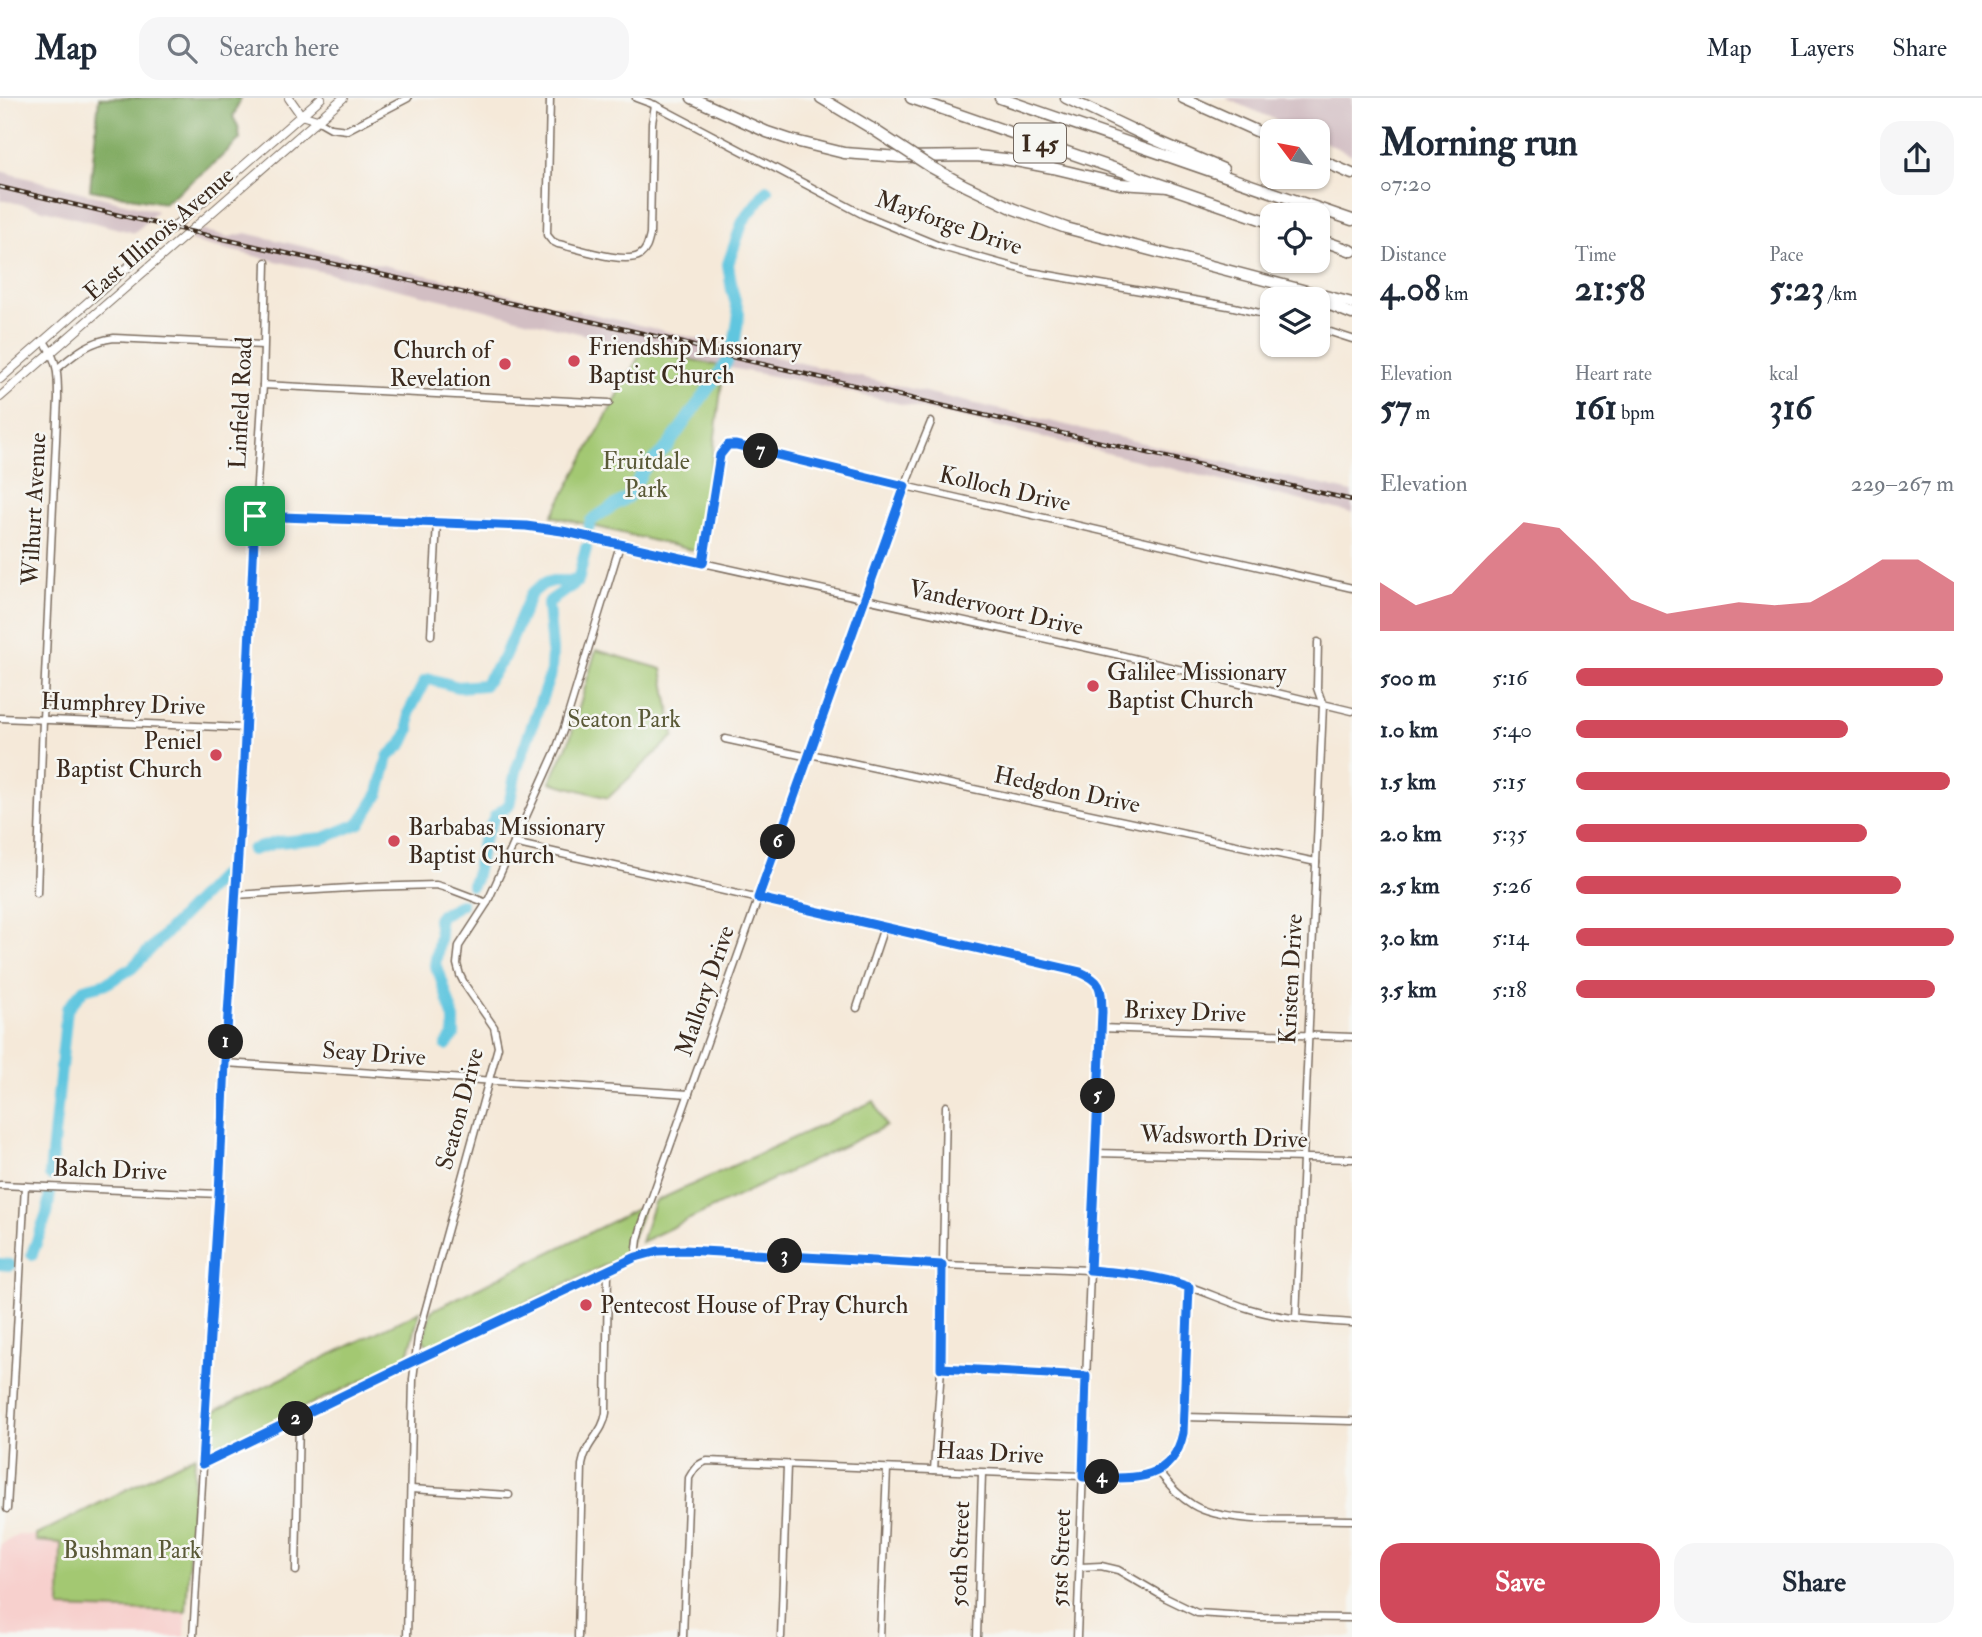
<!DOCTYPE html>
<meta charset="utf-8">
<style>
:root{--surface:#fff;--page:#f6f6f7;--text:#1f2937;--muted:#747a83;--line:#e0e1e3;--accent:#d1495b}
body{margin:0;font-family:"IM FELL Double Pica",serif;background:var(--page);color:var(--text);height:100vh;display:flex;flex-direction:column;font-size:26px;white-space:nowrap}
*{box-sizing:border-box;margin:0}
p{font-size:23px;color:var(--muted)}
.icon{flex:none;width:38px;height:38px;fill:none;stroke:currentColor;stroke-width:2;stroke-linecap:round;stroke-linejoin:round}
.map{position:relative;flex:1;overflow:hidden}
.panel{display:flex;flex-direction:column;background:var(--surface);width:630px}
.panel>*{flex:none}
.needle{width:46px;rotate:302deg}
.tools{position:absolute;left:1260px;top:21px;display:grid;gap:14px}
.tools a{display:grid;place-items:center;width:70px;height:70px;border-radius:14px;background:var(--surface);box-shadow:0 2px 5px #0004;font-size:35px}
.pin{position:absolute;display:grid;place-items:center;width:60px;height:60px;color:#fff;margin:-30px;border-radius:14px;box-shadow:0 4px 10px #0006}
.km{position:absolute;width:35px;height:35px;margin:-18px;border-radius:50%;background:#222;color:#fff;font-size:19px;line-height:35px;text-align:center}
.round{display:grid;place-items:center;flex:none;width:74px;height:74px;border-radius:21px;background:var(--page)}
.summary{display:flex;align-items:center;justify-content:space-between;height:119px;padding:0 28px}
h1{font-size:38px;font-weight:700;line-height:52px}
.metrics{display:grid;grid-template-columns:repeat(3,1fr);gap:10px;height:119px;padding:7px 28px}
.metrics div{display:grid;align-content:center}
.metrics b{font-size:35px;font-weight:700}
.metrics small{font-size:19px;font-weight:400}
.metrics p{font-size:19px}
.chart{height:196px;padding:14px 28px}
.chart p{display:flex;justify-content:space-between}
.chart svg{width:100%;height:126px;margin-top:7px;fill:var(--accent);opacity:.7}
.action{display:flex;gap:14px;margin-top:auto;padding:14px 28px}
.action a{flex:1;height:80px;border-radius:21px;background:var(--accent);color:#fff;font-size:28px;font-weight:700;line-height:80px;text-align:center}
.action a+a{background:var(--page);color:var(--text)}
ul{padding:0 28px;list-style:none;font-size:23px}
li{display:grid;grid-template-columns:112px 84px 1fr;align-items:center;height:52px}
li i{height:18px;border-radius:9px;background:var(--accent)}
header{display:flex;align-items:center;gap:42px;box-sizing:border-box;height:98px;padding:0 35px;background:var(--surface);border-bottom:2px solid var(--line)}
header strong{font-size:33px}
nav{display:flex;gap:38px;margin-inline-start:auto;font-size:24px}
.search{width:490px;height:63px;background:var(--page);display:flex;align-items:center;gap:18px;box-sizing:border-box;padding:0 24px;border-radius:21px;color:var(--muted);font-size:26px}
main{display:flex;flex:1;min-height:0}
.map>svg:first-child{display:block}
</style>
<header>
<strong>Map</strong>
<div class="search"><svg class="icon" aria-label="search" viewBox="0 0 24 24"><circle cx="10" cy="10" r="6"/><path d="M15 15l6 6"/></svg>Search here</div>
<nav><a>Map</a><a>Layers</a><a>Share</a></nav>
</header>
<main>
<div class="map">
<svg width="1352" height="1539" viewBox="0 0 1352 1539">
<rect width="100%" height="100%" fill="#f6f6f2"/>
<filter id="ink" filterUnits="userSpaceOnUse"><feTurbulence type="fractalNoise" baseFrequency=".0143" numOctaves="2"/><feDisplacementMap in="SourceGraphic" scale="14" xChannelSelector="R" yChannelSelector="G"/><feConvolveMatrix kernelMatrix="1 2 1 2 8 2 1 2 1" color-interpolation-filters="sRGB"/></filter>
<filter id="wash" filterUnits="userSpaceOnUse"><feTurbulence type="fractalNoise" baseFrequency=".00686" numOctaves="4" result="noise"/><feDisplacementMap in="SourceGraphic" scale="28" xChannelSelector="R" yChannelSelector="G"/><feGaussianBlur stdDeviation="1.57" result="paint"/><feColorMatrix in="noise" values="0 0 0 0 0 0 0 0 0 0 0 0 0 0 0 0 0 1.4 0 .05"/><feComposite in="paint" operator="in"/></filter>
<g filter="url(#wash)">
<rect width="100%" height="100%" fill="#f5e9d9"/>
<polygon fill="#f7d0cd" points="18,1437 64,1439 60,1506 186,1511 185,1539 0,1539 0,1447"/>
<g fill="#d2bec3">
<polygon points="1225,0 1352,0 1352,57 1318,41 1318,33 1302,33"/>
<polygon points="0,73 92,97 157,113 135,135 0,101"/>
<polygon points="198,131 229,139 246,135 1352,394 1352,415 967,321 800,283 724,269 643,251 465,207 190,143"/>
</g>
<g fill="#a3c872" stroke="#6f7948" stroke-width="2">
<polygon points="643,251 724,269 700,454 552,418"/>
<polygon points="596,552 662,571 674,638 608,700 550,684 569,644"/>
<polygon points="874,1003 886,1028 641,1144 654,1104"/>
<polygon points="645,1107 625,1158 431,1249 427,1249 427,1246 423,1242 431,1213"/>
<polygon points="420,1213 407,1262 213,1351 207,1345 209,1316"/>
<polygon points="195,1357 186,1514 60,1510 61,1445 36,1443 36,1437"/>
</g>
<polygon fill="#82ac64" stroke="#5e6b41" stroke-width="2" points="99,0 241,0 233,19 238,28 240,41 216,64 164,105 90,92"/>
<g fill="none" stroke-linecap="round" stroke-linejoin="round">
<g stroke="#61c6df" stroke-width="12">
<polyline points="589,429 591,423 599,417 628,399 645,370 668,348 727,264 735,242 739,216 732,192 728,166 743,123 767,92"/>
<polyline points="252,752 278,744 324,740 360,725 379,695 388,659 403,645 409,632 409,614 425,583 430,581 458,589 484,587 503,561 531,496 543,486 553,483 578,483 586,450"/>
<polyline points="472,787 475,781 483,743 495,718 509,707 516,673 551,574 552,552 548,507 550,503 577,484"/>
<polyline points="446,947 454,937 454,921 440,877 435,867 440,836 438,821 441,817 461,806"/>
<polyline points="50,1077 67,911 84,891 107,885 132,870 226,773"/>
<polyline points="32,1156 47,1116 50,1095"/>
<polyline points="0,1166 10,1167"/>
</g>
</g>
</g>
<g filter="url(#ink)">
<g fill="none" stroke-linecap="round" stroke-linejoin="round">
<defs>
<g id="minor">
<path d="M550,0L547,137L552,143L558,146C577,150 625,167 640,157C647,152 648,145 650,137L652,25L655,7"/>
<polyline points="636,0 655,7 864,117 942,149 1031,174 1234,209 1272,218"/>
<polyline points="317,22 331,30 347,32 408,0"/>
<polyline points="1318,230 1352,241"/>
<path d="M58,270C76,255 90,243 114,240L263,247"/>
<polyline points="263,287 609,305"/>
<polyline points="255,418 503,426 544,430 1120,557 1352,613"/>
<polyline points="703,465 720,357 728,347 736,347 905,388 1352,490"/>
<polyline points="431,537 437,424"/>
<polyline points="0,620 245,630"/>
<polyline points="725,641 809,659"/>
<polyline points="810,656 1316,764"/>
<path d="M514,745L1080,874C1103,884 1101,891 1102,914L1090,1172L1077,1539"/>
<path d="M37,795L43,621L58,300C58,275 58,264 44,243"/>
<polyline points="235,797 366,789 436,787 450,791 487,805"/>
<polyline points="857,910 884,829"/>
<polyline points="1100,930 1352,939"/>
<polyline points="225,965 689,996"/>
<polyline points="1095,1055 1352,1061"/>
<polyline points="0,1087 219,1096"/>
<polyline points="636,1159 638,1141 642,1127 905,388 931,324"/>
<polyline points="1296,1220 1323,607 1317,590 1318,544"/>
<polyline points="941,1270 1086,1278"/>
<polyline points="1184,1319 1352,1323"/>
<path d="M202,1365L414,1263L608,1172C634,1160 656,1152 685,1152C771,1157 858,1164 945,1167C1008,1170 1072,1169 1136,1176C1175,1179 1210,1198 1247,1210C1281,1221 1317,1223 1352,1225"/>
<polyline points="934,1372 941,1270 946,1008"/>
<path d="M1158,1373C1169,1386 1178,1398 1193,1407C1227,1428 1310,1420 1352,1422"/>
<polyline points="411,1391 509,1397"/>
<polyline points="7,1411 25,1088"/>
<polyline points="1080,1469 1101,1468 1118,1472 1166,1500 1197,1515 1261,1519 1352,1520"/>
<polyline points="296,1473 299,1319"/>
<polyline points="193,1539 219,1096 225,965 244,662 255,418 263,287 266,164"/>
<polyline points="407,1539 413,1281 418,1239 498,949 494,929 465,887 460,877 457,866 459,848 487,805 556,652 564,630 620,447"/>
<path d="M578,1539L582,1367C586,1343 603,1336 606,1315L608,1172"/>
<path d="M683,1539L689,1380C694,1371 697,1366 707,1363L1130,1380C1158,1378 1177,1363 1183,1335L1189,1189"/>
<polyline points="781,1539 787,1367"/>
<polyline points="880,1539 887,1371"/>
<polyline points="977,1539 982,1375"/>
</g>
<g id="secondary">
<polyline points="289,0 301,17 317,22"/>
<polyline points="0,281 321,0"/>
<polyline points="0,299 343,0"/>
</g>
<g id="motorway">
<polyline points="692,0 767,34 791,42 844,55 900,59 976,58 1005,61 1053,70 1120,86 1169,89"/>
<polyline points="821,0 871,30"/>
<polyline points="911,0 1272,125"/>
<polyline points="1000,0 1352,122"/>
<polyline points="1066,0 1146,38 1223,71"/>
<polyline points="1183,0 1272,40"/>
<polyline points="1318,61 1352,76"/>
<polyline points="962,86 1014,111 1066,130 1352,205"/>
<polyline points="1318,141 1352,153"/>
<polyline points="1318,202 1352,216"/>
</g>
</defs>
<use href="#minor" stroke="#7c6d5f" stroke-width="9"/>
<use href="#secondary" stroke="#7c6d5f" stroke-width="10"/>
<use href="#motorway" stroke="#7c6d5f" stroke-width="13"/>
<use href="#minor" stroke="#fff" stroke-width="6"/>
<use href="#secondary" stroke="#fff" stroke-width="8"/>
<use href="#motorway" stroke="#fff" stroke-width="10"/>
<defs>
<path id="rail" d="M0,89C223,143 448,190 672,242L736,260L1352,402"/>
</defs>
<use href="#rail" stroke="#3b2a1e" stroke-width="4.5"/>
<use href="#rail" stroke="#f6f6f2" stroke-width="2" stroke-dasharray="5" stroke-linecap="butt"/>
<defs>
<polyline id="motorway-bridge" points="871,30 931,69 962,86"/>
</defs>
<use href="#motorway-bridge" stroke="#7c6d5f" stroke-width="13" stroke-linecap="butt"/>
<use href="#motorway-bridge" stroke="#fff" stroke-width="10"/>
</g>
</g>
<g fill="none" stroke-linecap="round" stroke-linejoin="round" filter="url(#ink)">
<defs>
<path id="route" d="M728,347H736L905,388L758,800L1080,874C1103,884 1101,891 1102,914L1090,1172C1124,1175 1156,1177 1189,1189L1183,1335C1172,1388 1126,1380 1083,1379L1086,1278L941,1270L942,1167L685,1152L658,1153L636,1159L414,1263L202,1366L219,1096L225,965L244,662L255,418L526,428L562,433L703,465L720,357Z"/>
</defs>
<use href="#route" stroke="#fff" stroke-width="14"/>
<use href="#route" stroke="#1a73e8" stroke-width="9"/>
</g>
<g fill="#d1495b" stroke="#f6f6f2" stroke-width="2.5">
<circle cx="574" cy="263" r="7"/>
<circle cx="505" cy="266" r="7"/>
<circle cx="1093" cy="588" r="7"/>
<circle cx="216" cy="657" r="7"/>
<circle cx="394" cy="743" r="7"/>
<circle cx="586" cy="1207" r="7"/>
</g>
<g text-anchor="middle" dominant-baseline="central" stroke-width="5" stroke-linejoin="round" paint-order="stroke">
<rect fill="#f6f6f2" stroke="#73675e" stroke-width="2" x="1014" y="25.5" width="52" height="39" rx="5"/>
<g font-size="23" font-weight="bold" fill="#3b2a1e">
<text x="1040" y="45">I 45</text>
</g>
<g font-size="24" fill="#3b2a1e" stroke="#f6f6f2">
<text transform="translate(949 125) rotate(19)">Mayforge Drive</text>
<text transform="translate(159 136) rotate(-41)">East Illinois Avenue</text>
<text transform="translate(241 305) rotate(-87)">Linfield Road</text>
<text transform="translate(1005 391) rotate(13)">Kolloch Drive</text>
<text transform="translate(34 411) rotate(-87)">Wilhurt Avenue</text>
<text transform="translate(996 510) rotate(13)">Vandervoort Drive</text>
<text transform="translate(123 606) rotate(2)">Humphrey Drive</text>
<text transform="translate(1067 692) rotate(12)">Hedgdon Drive</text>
<text transform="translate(1291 881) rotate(-87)">Kristen Drive</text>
<text transform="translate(705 893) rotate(-71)">Mallory Drive</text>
<text transform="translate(1185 914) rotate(2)">Brixey Drive</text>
<text transform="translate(374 956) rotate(4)">Seay Drive</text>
<text transform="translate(460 1011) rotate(-75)">Seaton Drive</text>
<text transform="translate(1224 1039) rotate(2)">Wadsworth Drive</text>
<text transform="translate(110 1072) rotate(2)">Balch Drive</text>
<text transform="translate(990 1355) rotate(3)">Haas Drive</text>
<text transform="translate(960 1456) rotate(-88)">50th Street</text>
<text transform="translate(1061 1460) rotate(-88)">51st Street</text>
</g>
<g font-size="24" fill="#3b2a1e" stroke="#f6f6f2" text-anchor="start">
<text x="588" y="249">Friendship Missionary<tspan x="588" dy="28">Baptist Church</tspan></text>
<text x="491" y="252" text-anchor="end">Church of<tspan x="491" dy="28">Revelation</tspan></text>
<text x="1107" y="574">Galilee Missionary<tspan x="1107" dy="28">Baptist Church</tspan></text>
<text x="202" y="643" text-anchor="end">Peniel<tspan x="202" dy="28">Baptist Church</tspan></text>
<text x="408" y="729">Barbabas Missionary<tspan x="408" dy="28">Baptist Church</tspan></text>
<text x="600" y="1207">Pentecost House of Pray Church</text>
</g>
<g font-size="24" fill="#5a5937" stroke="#f6f6f2">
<text x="646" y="363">Fruitdale<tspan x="646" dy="28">Park</tspan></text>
<text x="624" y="621">Seaton Park</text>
<text x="132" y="1452">Bushman Park</text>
</g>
</g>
</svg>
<div class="tools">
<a><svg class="needle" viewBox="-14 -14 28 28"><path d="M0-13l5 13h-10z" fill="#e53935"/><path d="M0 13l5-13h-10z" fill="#747a83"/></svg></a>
<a><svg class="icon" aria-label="locate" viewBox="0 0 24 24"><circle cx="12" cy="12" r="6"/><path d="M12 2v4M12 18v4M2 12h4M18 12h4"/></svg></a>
<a><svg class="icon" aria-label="layers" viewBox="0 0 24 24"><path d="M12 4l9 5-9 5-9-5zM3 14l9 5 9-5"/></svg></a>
</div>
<div class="pin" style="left:255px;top:418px;background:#1e9e55"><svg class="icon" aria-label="arrive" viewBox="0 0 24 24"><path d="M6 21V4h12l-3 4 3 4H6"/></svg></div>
<b class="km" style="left:226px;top:944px">1</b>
<b class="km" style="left:296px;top:1321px">2</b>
<b class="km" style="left:785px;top:1158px">3</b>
<b class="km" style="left:1102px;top:1379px">4</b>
<b class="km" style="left:1098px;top:998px">5</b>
<b class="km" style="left:778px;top:744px">6</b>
<b class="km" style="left:761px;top:353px">7</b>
</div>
<section class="panel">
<div class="summary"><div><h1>Morning run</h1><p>07:20</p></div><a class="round"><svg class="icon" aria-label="share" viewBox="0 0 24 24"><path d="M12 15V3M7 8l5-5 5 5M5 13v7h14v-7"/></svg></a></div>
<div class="metrics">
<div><p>Distance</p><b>4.08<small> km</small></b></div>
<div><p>Time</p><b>21:58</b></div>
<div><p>Pace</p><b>5:23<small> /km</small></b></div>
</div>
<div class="metrics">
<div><p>Elevation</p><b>57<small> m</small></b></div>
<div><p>Heart rate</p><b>161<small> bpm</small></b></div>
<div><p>kcal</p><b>316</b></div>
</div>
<div class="chart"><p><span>Elevation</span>229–267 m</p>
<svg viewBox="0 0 160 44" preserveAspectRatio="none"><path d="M0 44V27L10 35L20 31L30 18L40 6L50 8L60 20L70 33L80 38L90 36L100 34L110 35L120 34L130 27L140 19L150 19L160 27V44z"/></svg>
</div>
<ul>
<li><b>500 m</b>5:16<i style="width:97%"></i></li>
<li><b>1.0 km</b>5:40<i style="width:72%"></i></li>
<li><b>1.5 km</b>5:15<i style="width:99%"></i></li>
<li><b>2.0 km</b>5:35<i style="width:77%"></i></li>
<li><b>2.5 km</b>5:26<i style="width:86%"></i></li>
<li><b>3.0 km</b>5:14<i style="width:100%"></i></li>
<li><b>3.5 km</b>5:18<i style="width:95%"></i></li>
</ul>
<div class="action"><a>Save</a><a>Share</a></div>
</section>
</main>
